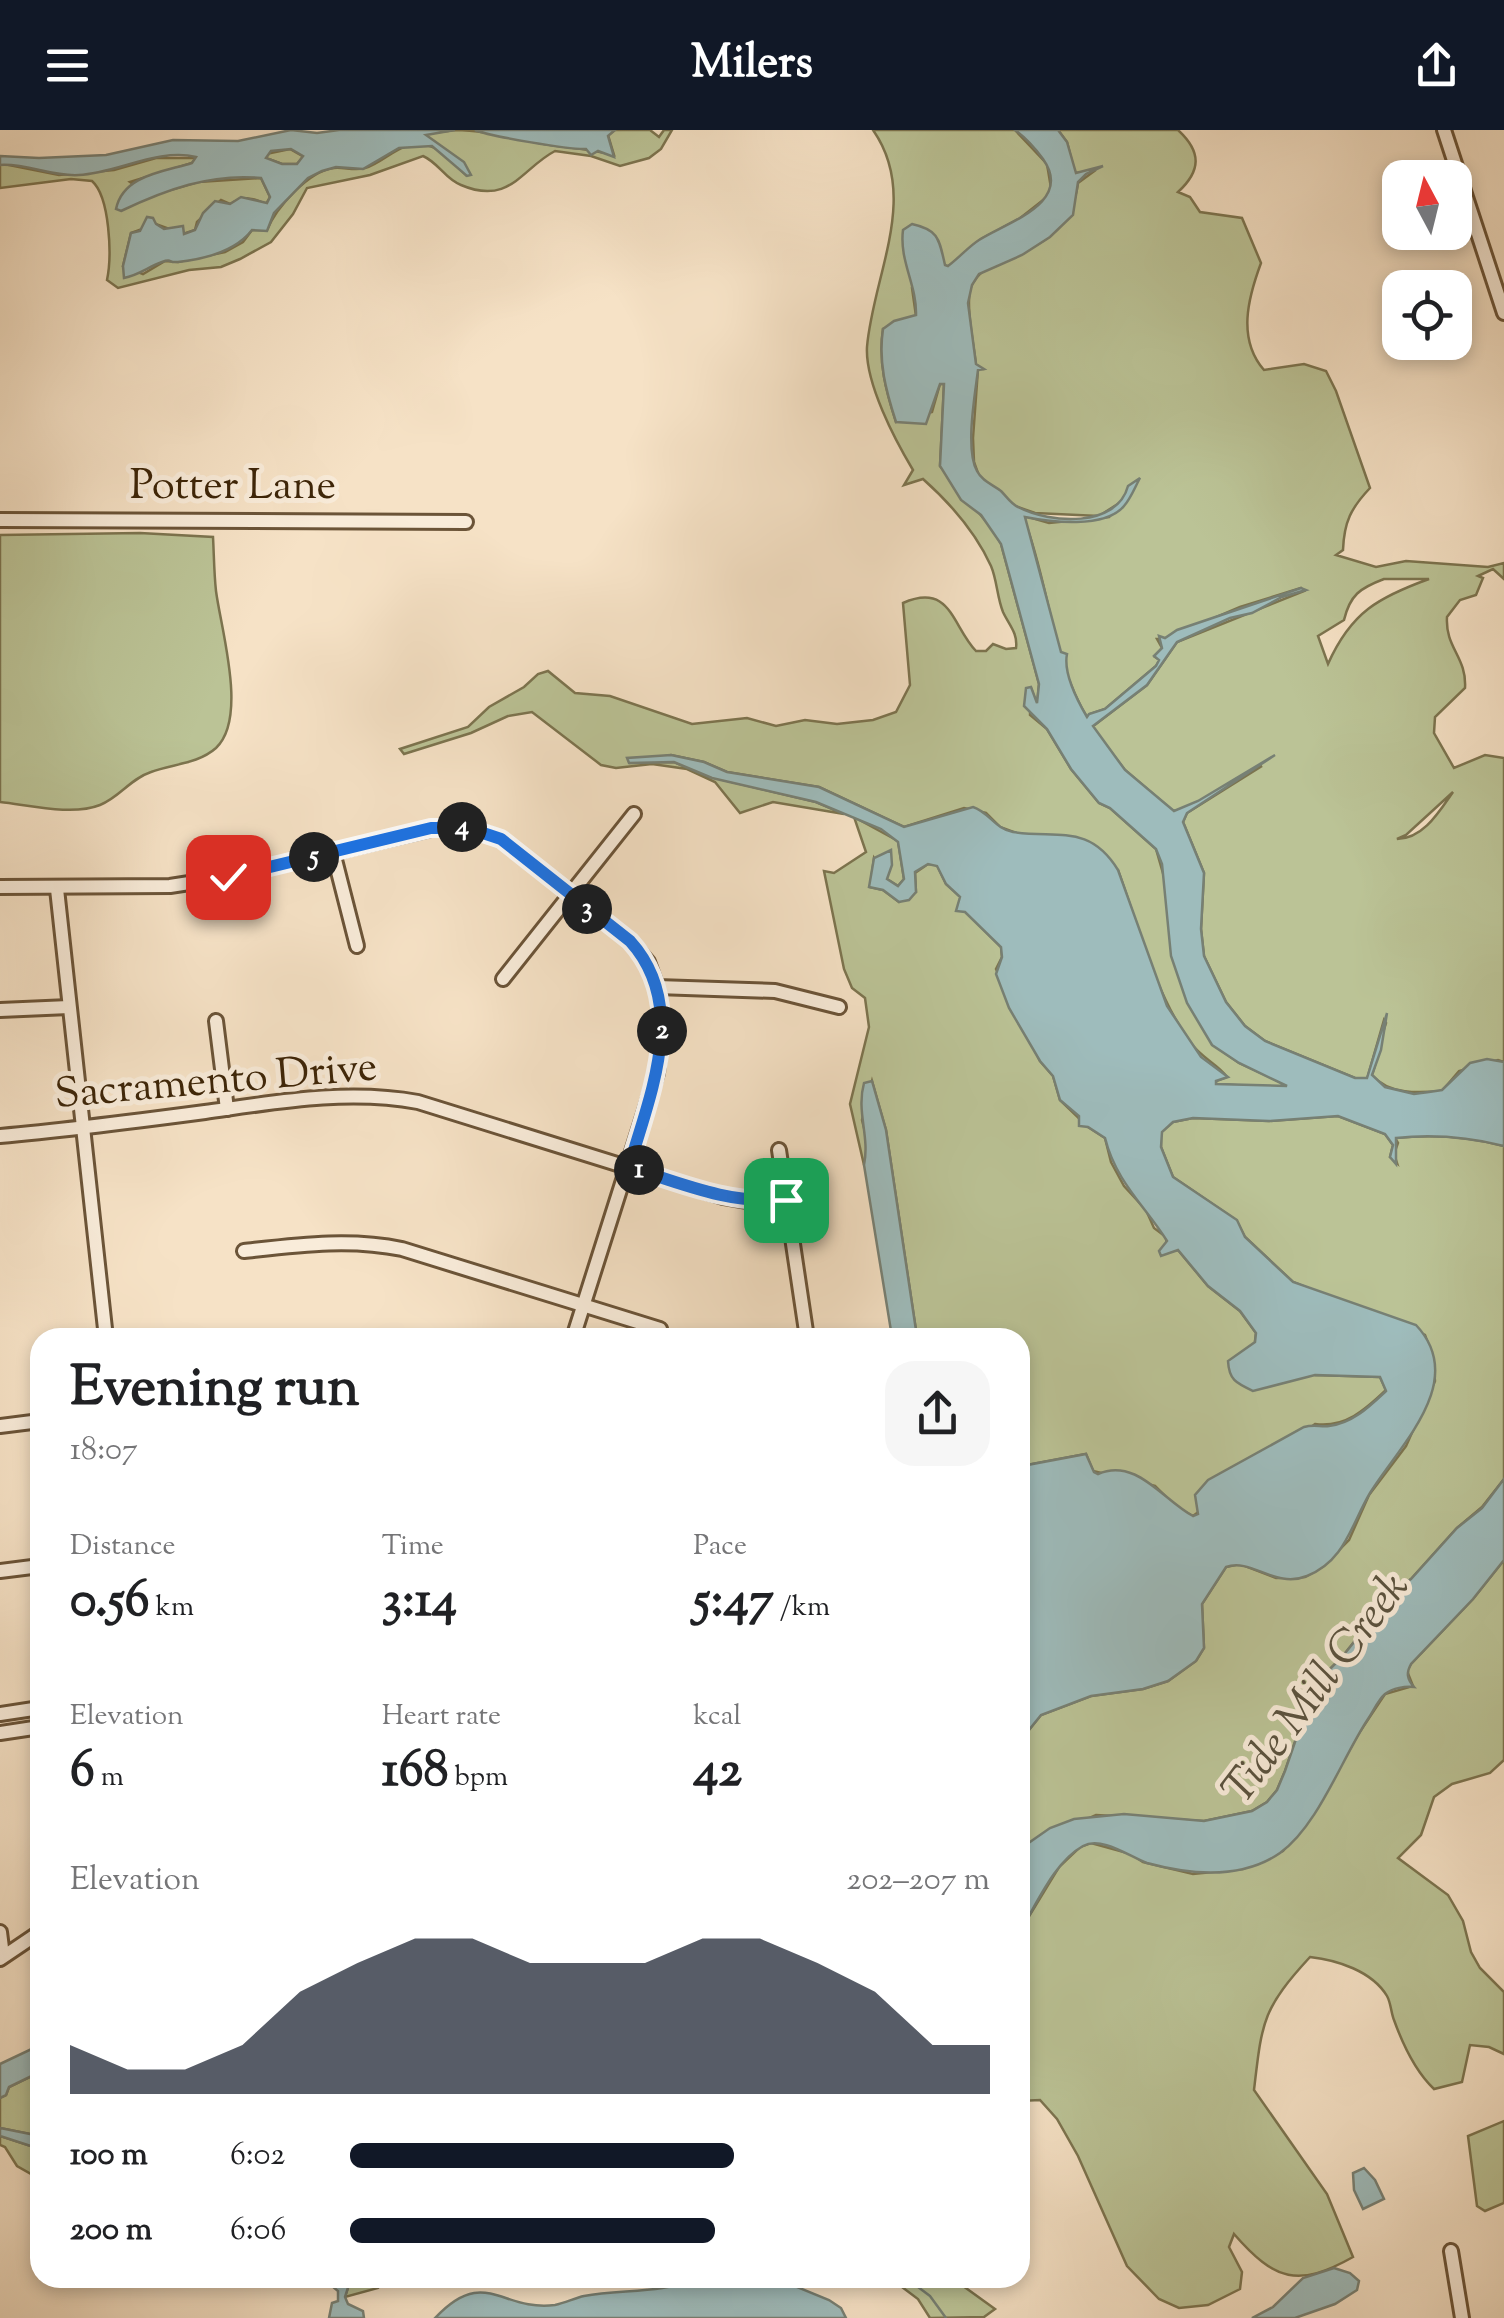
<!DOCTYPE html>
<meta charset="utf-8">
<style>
:root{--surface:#fff;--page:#f6f6f6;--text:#202124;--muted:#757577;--accent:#111827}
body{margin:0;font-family:"Sorts Mill Goudy",serif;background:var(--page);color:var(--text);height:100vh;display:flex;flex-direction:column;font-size:38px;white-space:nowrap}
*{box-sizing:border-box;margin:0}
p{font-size:32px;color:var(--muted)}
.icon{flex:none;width:55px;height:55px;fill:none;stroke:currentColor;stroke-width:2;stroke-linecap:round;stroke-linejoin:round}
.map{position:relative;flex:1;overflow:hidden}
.drawer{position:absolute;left:30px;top:1198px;width:1000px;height:960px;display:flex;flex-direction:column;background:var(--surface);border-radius:30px;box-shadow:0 5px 15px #0003}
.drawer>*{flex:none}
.needle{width:65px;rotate:353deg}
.controls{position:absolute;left:1382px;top:30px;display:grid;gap:20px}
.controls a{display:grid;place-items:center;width:90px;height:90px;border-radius:20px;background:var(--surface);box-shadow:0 5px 15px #0003;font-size:50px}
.pin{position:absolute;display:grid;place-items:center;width:85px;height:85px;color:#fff;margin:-42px;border-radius:20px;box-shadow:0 5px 15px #0006}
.km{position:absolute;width:50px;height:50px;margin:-25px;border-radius:50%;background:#222;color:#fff;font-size:28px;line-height:50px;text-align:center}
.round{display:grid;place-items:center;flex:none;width:105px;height:105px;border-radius:30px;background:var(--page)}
.summary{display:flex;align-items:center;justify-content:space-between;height:170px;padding:0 40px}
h1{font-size:55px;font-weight:700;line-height:75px}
.figures{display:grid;grid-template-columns:repeat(3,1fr);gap:15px;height:170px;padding:10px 40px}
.figures div{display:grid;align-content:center}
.figures b{font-size:50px;font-weight:700}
.figures small{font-size:28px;font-weight:400}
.figures p{font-size:28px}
.chart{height:280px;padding:20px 40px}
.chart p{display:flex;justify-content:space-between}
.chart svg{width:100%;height:180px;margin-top:10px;fill:var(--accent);opacity:.7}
ul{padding:0 40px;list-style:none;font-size:32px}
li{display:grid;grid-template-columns:160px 120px 1fr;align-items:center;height:75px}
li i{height:25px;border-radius:12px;background:var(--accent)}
header{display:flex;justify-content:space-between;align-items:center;height:130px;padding:0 40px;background:var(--accent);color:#fff;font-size:45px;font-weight:700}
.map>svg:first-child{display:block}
</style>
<header><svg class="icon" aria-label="menu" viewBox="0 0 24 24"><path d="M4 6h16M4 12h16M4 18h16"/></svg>Milers<svg class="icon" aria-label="share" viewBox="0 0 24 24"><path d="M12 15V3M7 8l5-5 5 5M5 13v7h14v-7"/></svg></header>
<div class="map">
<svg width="1504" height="2188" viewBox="0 0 1504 2188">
<rect width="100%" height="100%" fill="#f6e2c6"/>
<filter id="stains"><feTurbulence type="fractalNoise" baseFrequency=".002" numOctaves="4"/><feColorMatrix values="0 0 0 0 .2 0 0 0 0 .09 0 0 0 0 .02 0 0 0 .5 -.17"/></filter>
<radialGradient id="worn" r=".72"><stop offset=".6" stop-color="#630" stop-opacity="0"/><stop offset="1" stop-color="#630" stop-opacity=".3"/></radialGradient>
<g fill="#bbc396" stroke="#7c744f" stroke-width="2.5" fill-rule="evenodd">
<path d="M455,0C486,0 518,10 550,15C572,18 592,19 614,25L608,5L615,0H650L659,7L664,0H672L661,19L649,28L620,36L591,26L555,21C522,38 510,76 461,55C445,49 439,33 423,26L370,45L307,58L293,84L271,112L240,129L221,137L189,140L118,158L107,150C112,126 110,67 92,51L71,49L0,58V35L4,34L59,45L114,40L156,28H197L192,33L130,52L150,66L198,52L261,48L270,67L266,74C252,67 244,66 230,74L221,70L197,92L195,100L183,104L156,94L131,103L123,136L143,144L165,131L178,132L225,122L243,112L252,100H267C276,78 308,41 334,38C344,37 355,41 365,38C386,32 402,7 430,16C443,20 457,37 467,46L425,4Z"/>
<path d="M873,0H1015L1047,34L1051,58L1047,67L1019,89L981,109L949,136L912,158L916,186L883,199C878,232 886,261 896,292L932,282L940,254H944L940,336L994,401L1001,414L1039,554L1037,575L1031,558L1030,585L1047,599L1071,639L1099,673L1110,678L1156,719L1212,914L1239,933L1289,956L1284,958L1216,954V951L1227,947C1218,934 1202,929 1189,911C1154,860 1139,798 1118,740L1000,697L986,683L964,678L904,697L819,657L727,642L704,632L671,625L629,633L674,632L707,646L816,672L844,684L773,672L740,683L715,652L687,639L652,634L616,638L601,635L532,582L508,586L471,603L404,624L400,619L468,597L489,577L524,557L538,544L548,541L575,563L610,566L692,594L747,588L776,596L805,590L837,594L873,590L896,582L910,555L903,473C951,452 952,496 976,521H986L993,514L1006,519L1016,518C1018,503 1009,495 1003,482C997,467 997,450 991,436C976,403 950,373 923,349L904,355L913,340C895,310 865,253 867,217C873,145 920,67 873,0Z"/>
<path d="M1058,0H1178C1202,22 1201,41 1178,62L1190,67L1200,82L1242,88L1261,133C1248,168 1237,209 1264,240L1304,234L1326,241L1336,261L1370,358C1351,378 1344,392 1343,420L1336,425L1376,437L1406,431L1488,437L1504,433V449L1493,439L1478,446L1483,448L1476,465L1460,470L1447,487C1445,518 1467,527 1465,558L1435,587L1434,603L1454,638L1485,625L1504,628V932L1498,930L1459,941L1442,961C1419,963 1389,965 1372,945C1378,928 1380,910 1386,893L1384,890L1367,949L1355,948L1265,911L1245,896L1226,872L1204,826L1201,799L1204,743L1183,692L1187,683L1262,636C1231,647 1204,676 1173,681L1125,640L1092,597L1147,555L1177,512L1304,461L1301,458L1240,477L1165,509H1157L1162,518L1155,527L1160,530L1156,536L1105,579L1090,584L1088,589C1052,531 1049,453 1024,389L1025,386L1049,393L1109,387L1124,370L1099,386L1035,383L1015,376L979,346L974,332L973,308L978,239H981L976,235C974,216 965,173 971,157C986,117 1067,134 1078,53L1093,42L1075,43L1067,12ZM1384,449H1429C1379,467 1351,482 1328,534L1318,506L1344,490C1350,465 1360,458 1384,449ZM1453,662C1439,682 1423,709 1397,709L1406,705Z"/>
<polygon points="290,19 304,27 297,34 282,34 266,28 266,24"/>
<path d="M140,403L213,407C214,425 214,443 216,461C221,500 248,588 216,618C198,634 172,634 151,642C130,649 120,667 100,675C72,686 29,675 0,672V405Z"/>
<path d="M854,687L898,711L904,749L898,756L887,749L874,728L870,757L883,760L899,772L916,762L915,743L928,734L937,735L946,754L961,767L965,781L1001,817L1002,827L996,839L1040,931L1053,946L1060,970L1088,997L1105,1008L1111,1032L1124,1056L1146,1080L1154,1098L1166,1107L1167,1121L1178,1120L1208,1156L1240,1181L1256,1203L1255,1211L1315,1245L1380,1247L1386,1260C1365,1280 1345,1298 1315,1294L1193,1386L1176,1377L1155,1356L1093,1341L1086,1324L1027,1335L1020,1325V1208L917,1207L886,1000L872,951L862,990L868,1014L864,1035L850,974L869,897L865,868L852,858L844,839L824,741L834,743L866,722Z"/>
<path d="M1338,986L1385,1004L1393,1015L1390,1027L1397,1033L1394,1024L1398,1013L1395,1008C1433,1004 1468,1006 1504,1016V1349L1482,1377L1457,1398L1411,1449L1397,1458L1368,1489L1362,1502L1342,1527L1315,1554L1285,1641L1277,1660L1267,1672L1252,1681L1204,1691L1096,1685L1020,1719V1611L1041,1585L1091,1566L1143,1559L1168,1551L1196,1531L1204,1518L1202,1474L1226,1437L1240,1434L1276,1448L1305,1447L1322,1437L1349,1410L1369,1365L1406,1316L1435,1251L1433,1228L1425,1205L1293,1152L1245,1107L1236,1090L1173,1047L1161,1017V1002L1173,992L1193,988L1269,991Z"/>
<path d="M1504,1430V1630L1490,1643L1452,1654L1434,1667L1421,1705L1398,1728L1448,1765L1463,1791L1471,1822L1480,1838L1504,1862V1924L1489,1917L1470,1915L1462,1952L1434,1959C1415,1941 1403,1915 1394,1890C1391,1883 1391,1873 1387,1866C1372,1841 1337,1830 1310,1827C1262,1879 1262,1892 1254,1960L1327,2064L1353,2127C1298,2158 1275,2151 1234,2104L1229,2117L1242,2142L1240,2159L1208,2175L1179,2178L1159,2169L1127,2136L1078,2026L1057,1989L1040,1970L1020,1971V1801L1059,1737L1080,1717L1091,1713L1131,1724L1143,1732L1193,1744L1243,1739L1283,1721L1315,1681L1359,1603L1385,1564L1413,1556L1407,1541L1411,1534L1473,1469Z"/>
<polygon points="40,1942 40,2006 0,1998 0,1968 6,1965 9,1957"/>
<polygon points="1504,1991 1504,2073 1485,2081 1477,2076 1468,2006"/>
<polygon points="0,2006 40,2019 40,2049 17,2036 5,2017 0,2015"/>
<polygon points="351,2148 387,2148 378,2158 345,2167"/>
<polygon points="890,2148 952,2148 995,2179 984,2187 930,2188 918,2169"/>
</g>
<g fill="#9ebcbc" stroke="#778074" stroke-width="2.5" fill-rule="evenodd">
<path d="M291,0L317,3L339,0H455L426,5L464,32L471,45L467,46L432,16L399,18L363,39L336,37L322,41L308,48L274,83L267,101L252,100C235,122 205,129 178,132C167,133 173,128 162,132C148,137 139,145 124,148L123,136L131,103L140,101L147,87L153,88L156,94L164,99L183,96L184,104L195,100L203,83L215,71L230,74L241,67L267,73L270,67L261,48C211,43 165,60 121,81L116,79C123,45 163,42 192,33L196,27C158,18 117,43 79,45C52,47 27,33 0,35V26L39,28L106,25L173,10L238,11ZM291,19L303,26L297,34H282L266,28L271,21Z"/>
<path d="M475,0H615L608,6L614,27L598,21L591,25L586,19C571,20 488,6 475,0Z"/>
<path d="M1015,0H1058L1067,12L1076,43L1103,36L1086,44L1078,52L1073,85L1050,107L1022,125L979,144L972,155L968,173L976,234L984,239L978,240C975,265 965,319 977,341C982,351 993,355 1001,361C1007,367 1011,374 1018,377C1050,394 1117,398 1128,356L1140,348C1135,357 1131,368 1124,376C1105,399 1050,392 1025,387L1061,522L1067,524C1063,544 1077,570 1087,587L1089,584L1105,579L1156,536L1159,530L1154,526L1162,518L1159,506L1165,508L1177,500L1301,458L1306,460L1282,467L1252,483L1230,488L1177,512L1147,555L1093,596L1125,640L1174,681L1198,671L1275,625L1187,683L1183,692L1204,743L1201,799L1204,826L1226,872L1245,896L1265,911L1355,948H1367L1387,883L1381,920L1372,945L1385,957L1414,964L1429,962L1442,960L1470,933L1487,929L1504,932V1016C1468,1007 1434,1004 1396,1008V1034L1390,1027L1393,1015L1385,1004L1338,986L1269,991L1193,988L1173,992L1162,1002L1161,1017L1173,1047L1237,1090L1245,1107L1293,1152L1416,1195C1469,1251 1399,1316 1370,1363C1351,1395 1345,1431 1307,1446C1275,1459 1252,1428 1226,1437L1202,1474L1204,1518L1196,1531L1168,1551L1143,1559L1091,1566L1041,1585L1020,1611V1325L1027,1335L1086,1324L1094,1342L1098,1344C1136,1327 1163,1370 1193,1386L1198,1384L1195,1365L1208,1350L1304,1297C1314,1294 1320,1297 1329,1296C1353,1293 1370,1276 1386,1261L1380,1247L1315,1245L1253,1261C1236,1253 1229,1250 1228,1231L1255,1212L1256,1203L1240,1181L1208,1156L1178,1120L1161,1126L1159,1121L1167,1111C1145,1076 1116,1052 1105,1008L1088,997L1079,996V986L1060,970L1053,946L1040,931L1009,878L996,844L1002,827L1001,817L965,782L956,781L960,767L946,754L937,736L928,734L915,742L916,762L909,770L899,772L883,760L869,757L874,728L891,720L892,735L887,749L898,756L904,749L898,712L881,699L816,672L712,648L674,632L629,633L627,628L671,625L704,632L727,642L819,657L904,697L973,677C989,682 995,699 1013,702C1057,709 1089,693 1118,740L1167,876L1201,927L1228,947L1216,951V954L1287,956L1239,933L1212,915L1187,873L1171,826L1162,734L1156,719L1110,678L1099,673L1071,639L1047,599L1024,576L1026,558L1031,557L1037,573L1039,554L1001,414L981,385L961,370L940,336L944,254H940L926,294L896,292C886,261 878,232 883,199L894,191L916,185C917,155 899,131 903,100L912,94C939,100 939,109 945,135L948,136C959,128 968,117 979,110C1007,92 1074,73 1043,29C1035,18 1026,8 1015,0Z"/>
<path d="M872,951L886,1000L917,1207H892L864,1035C870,1006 856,982 864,953Z"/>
<path d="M1504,1349V1430L1473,1469L1411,1534C1406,1543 1407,1549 1414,1557C1405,1556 1393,1558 1385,1564C1378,1570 1373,1582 1368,1589C1342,1628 1318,1696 1280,1723C1241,1750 1191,1745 1147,1733C1130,1727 1102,1706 1083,1716C1054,1732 1037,1774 1020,1801V1719L1050,1698L1074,1689L1124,1684L1204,1691L1252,1681L1267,1672L1277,1660L1285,1641L1315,1554L1342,1527L1362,1502L1368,1489L1397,1458L1411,1449L1457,1398L1482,1378Z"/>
<polygon points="40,1915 40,1942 9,1957 6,1965 0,1968 0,1934"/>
<polygon points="0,1998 40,2006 40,2019 0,2006"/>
<polygon points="1364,2038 1375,2050 1384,2069 1363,2079 1354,2060 1353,2043"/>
<polygon points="1334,2138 1350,2143 1359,2151 1357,2160 1335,2174 1295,2188 1252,2188 1273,2177 1303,2148"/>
<polygon points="312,2148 351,2148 345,2167 348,2174 363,2181 364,2188 329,2188 332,2173 338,2171 338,2161 326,2151"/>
<path d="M698,2148H775L829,2170L841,2178L846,2188H435C485,2135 501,2182 555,2175C565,2173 575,2168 584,2166C623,2159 661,2164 698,2148Z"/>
</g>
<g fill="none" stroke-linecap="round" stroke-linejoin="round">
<polyline stroke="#778074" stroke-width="2.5" points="906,2148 930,2166 946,2188"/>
<defs>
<g id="minor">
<polyline points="1444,0 1504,183"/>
<polyline points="0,390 466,392"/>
<polyline points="333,722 357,816"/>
<polyline points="0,757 170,756 228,747 431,699 468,697 501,709 630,811 648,832 657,857 775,861 839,877"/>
<polyline points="57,759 106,1208"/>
<polyline points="503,849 634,684"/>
<polyline points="0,880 69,877"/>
<polyline points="216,891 227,979"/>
<path d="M0,1006C69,1000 137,991 205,982C276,972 347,959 418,972L723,1067L752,1072L786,1069"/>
<polyline points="779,1020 807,1208"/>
<path d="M244,1121C298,1115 349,1108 402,1119L660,1199"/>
<polyline points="573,1208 657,943 662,896 657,857"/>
<polyline points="0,1296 40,1291"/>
<polyline points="0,1441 40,1436"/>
<polyline points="0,1584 40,1578"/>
<polyline points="0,1603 40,1597"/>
<polyline points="0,1802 3,1826"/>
<polyline points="0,1829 40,1802"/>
<polyline points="1451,2121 1462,2188"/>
</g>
</defs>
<use href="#minor" stroke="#6b5438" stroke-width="18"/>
<use href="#minor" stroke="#f9ecda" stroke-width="12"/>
</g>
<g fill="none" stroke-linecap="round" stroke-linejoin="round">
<defs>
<path id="route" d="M228,747L431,698H468L501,709L630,811C689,876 650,964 629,1037C683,1054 728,1074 786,1070"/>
</defs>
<use href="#route" stroke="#fff" stroke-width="20"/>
<use href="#route" stroke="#1a73e8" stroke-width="12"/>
</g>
<g text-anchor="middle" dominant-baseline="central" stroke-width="10" stroke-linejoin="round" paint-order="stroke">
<g font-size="42" fill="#3d2508" stroke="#f9ecda">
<text x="233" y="358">Potter Lane</text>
<text transform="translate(216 953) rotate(-5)">Sacramento Drive</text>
</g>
<g font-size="45" font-style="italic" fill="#5a523e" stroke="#f9ecda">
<text transform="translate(1318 1560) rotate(-53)">Tide Mill Creek</text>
</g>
</g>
<rect width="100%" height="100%" filter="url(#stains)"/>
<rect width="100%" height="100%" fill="url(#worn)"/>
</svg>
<div class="controls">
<a><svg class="needle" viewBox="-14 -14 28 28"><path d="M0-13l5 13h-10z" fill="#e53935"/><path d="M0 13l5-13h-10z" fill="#757577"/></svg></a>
<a><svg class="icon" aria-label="locate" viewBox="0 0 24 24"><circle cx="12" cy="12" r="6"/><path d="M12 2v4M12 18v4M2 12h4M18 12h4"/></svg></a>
</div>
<div class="pin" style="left:786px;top:1070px;background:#1e9e55"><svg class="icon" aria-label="arrive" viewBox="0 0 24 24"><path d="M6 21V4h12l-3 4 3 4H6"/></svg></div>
<div class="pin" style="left:228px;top:747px;background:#d93025"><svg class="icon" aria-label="check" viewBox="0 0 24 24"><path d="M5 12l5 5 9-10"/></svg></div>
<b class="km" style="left:639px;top:1040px">1</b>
<b class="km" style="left:662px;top:901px">2</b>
<b class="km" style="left:587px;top:779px">3</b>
<b class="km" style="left:462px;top:697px">4</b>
<b class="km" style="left:314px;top:727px">5</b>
<section class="drawer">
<div class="summary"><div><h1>Evening run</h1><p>18:07</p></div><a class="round"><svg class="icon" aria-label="share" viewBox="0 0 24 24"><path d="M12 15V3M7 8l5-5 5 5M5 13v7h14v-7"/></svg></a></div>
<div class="figures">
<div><p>Distance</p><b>0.56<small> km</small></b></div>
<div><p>Time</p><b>3:14</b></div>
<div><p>Pace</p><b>5:47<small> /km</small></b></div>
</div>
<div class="figures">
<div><p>Elevation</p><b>6<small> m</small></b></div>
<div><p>Heart rate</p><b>168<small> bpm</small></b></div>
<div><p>kcal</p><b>42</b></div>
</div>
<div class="chart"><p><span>Elevation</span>202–207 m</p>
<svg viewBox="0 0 160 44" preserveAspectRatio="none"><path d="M0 44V32L10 38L20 38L30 32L40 19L50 12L60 6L70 6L80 12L90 12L100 12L110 6L120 6L130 12L140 19L150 32L160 32V44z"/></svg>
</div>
<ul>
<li><b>100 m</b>6:02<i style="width:60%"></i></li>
<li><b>200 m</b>6:06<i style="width:57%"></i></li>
</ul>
</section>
</div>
